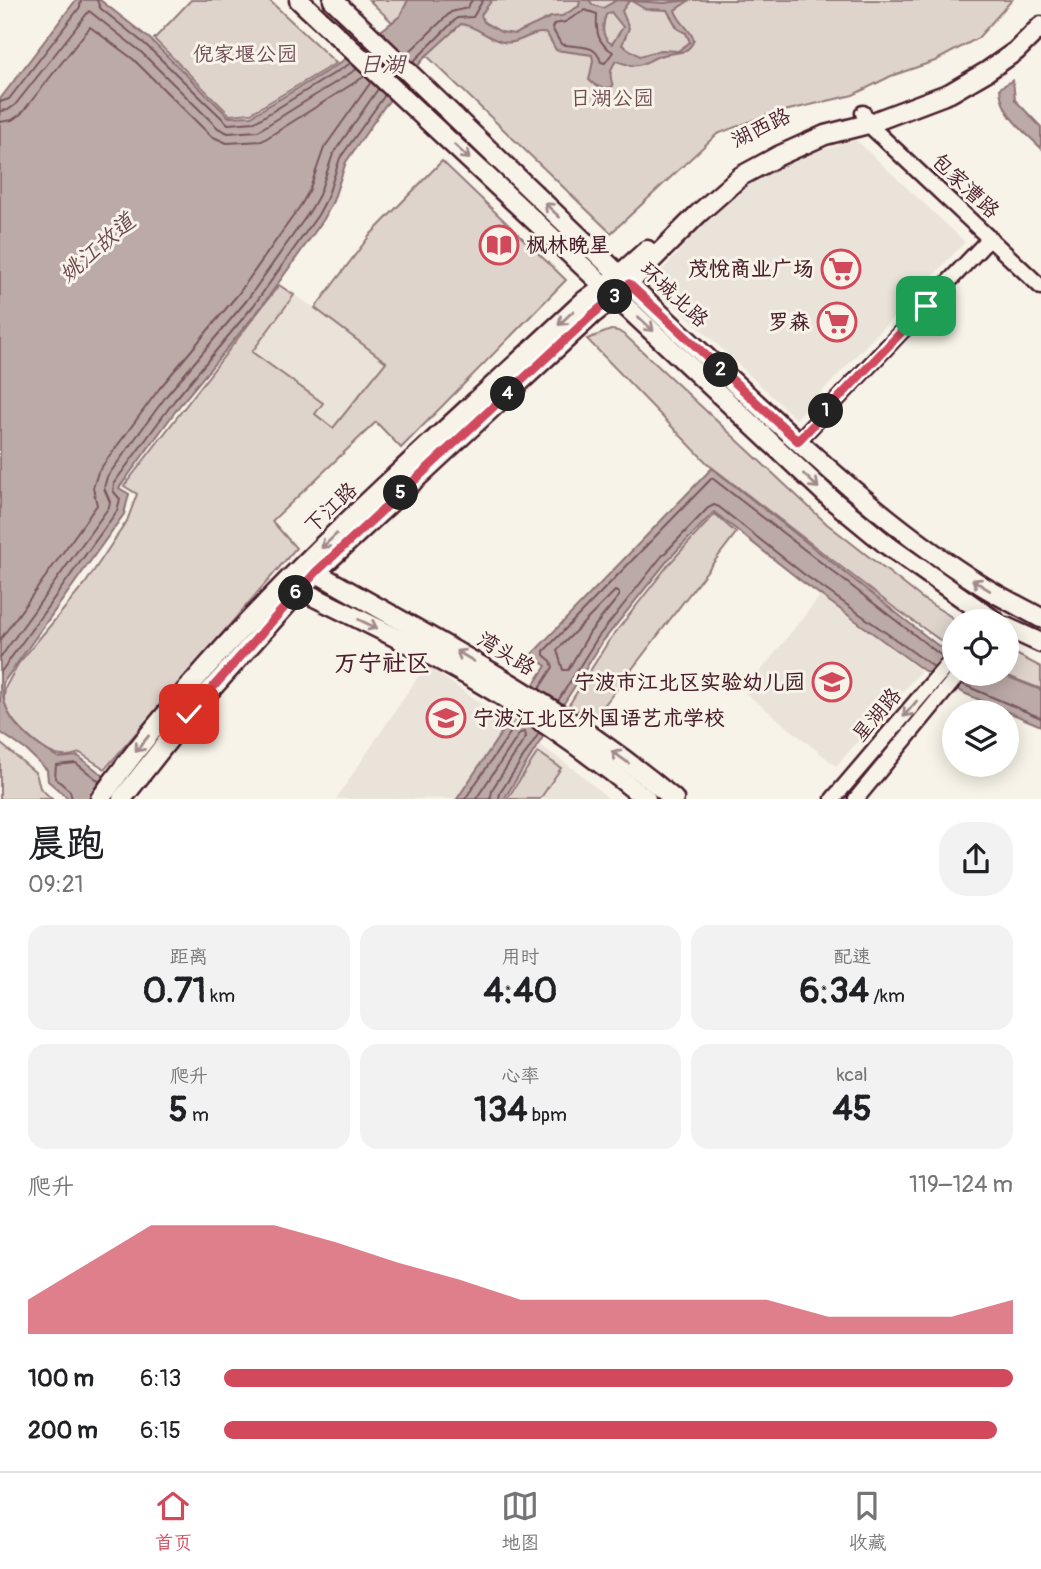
<!DOCTYPE html>
<html lang="zh">
<meta charset="utf-8">
<style>
:root{--surface:#fff;--page:#f2f2f2;--text:#202124;--muted:#757577;--line:#e0e0e0;--accent:#d1495b}
body{margin:0;font-family:Pangolin,"LXGW WenKai TC",sans-serif;background:var(--page);color:var(--text);height:100vh;display:flex;flex-direction:column;font-size:26px;white-space:nowrap}
*{box-sizing:border-box;margin:0}
p{font-size:23px;color:var(--muted)}
.icon{flex:none;width:38px;height:38px;fill:none;stroke:currentColor;stroke-width:2;stroke-linecap:round;stroke-linejoin:round}
.map{position:relative;height:799px;overflow:hidden}
.panel{display:flex;flex-direction:column;background:var(--surface);flex:1}
.panel>*{flex:none}
.buttons{position:absolute;left:942px;top:609px;display:grid;gap:14px}
.buttons a{display:grid;place-items:center;width:77px;height:77px;border-radius:50%;background:var(--surface);box-shadow:0 4px 18px #0003;font-size:35px}
.pin{position:absolute;display:grid;place-items:center;width:60px;height:60px;color:#fff;margin:-30px;border-radius:14px;box-shadow:0 4px 10px #0006}
.km{position:absolute;width:35px;height:35px;margin:-18px;border-radius:50%;background:#222;color:#fff;font-size:19px;line-height:35px;text-align:center}
.round{display:grid;place-items:center;flex:none;width:74px;height:74px;border-radius:28px;background:var(--page)}
.headline{display:flex;align-items:center;justify-content:space-between;height:119px;padding:0 28px}
h1{font-size:38px;font-weight:800;line-height:52px}
.figures{display:grid;grid-template-columns:repeat(3,1fr);gap:10px;height:119px;padding:7px 28px}
.figures div{display:grid;align-content:center;border-radius:18px;background:var(--page);text-align:center}
.figures b{font-size:35px;font-weight:800}
.figures small{font-size:19px;font-weight:400}
.figures p{font-size:19px}
.chart{height:196px;padding:14px 28px}
.chart p{display:flex;justify-content:space-between}
.chart svg{width:100%;height:126px;margin-top:7px;fill:var(--accent);opacity:.7}
ul{padding:0 28px;list-style:none;font-size:23px}
li{display:grid;grid-template-columns:112px 84px 1fr;align-items:center;height:52px}
li i{height:18px;border-radius:9px;background:var(--accent)}
.dock{display:flex;justify-content:space-around;align-items:center;height:98px;border-top:2px solid var(--line);background:var(--surface);font-size:19px;color:var(--muted)}
.dock a{display:grid;justify-items:center;gap:4px}
.dock .current{color:var(--accent)}
.map>svg:first-child{display:block}
</style>
<div class="map">
<svg width="1041" height="799" viewBox="0 0 1041 799">
<rect width="100%" height="100%" fill="#f7f3e8"/>
<filter id="ink" filterUnits="userSpaceOnUse"><feTurbulence type="fractalNoise" baseFrequency=".0143" numOctaves="2"/><feDisplacementMap in="SourceGraphic" scale="14" xChannelSelector="R" yChannelSelector="G"/><feConvolveMatrix kernelMatrix="1 2 1 2 8 2 1 2 1" color-interpolation-filters="sRGB"/></filter>
<g filter="url(#ink)">
<g fill="#eae3da">
<polygon points="856,140 965,242 796,419 668,298 661,272 693,235 735,193 791,158"/>
<polygon points="294,295 315,308 386,362 332,428 314,414 323,404 252,352"/>
<polygon points="820,596 921,671 836,766 744,692"/>
<polygon points="426,665 578,772 609,799 336,799"/>
</g>
<g fill="#ded4cc" stroke="#947a7c" stroke-width="2">
<polygon points="191,0 269,0 336,63 251,113 230,115 154,39"/>
<polygon points="369,0 1012,0 978,38 935,61 891,76 853,95 767,115 717,134 611,233"/>
<path d="M442,161L566,280L401,448L376,422L272,521L296,548L105,769L80,753C75,754 69,757 64,756C43,756 15,724 3,708L5,688L18,664L85,584L127,521L137,494L124,486L279,285L294,295L252,352L323,403L315,414L333,428L386,362L315,308L371,234Z"/>
<polygon points="611,330 618,331 626,336 827,524 923,599 950,616 955,621 953,633 947,645 892,606 709,465 587,339"/>
<polygon points="715,514 736,533 593,720 569,705 608,642 669,564"/>
<polygon points="1016,654 1041,667 1041,689 1003,674 1006,674 1006,658"/>
<polygon points="0,743 36,773 40,788 52,799 0,799"/>
<polygon points="538,752 561,768 540,799 507,799"/>
</g>
<g fill="#bcaaa7" stroke="#8e7275" stroke-width="2" fill-rule="evenodd">
<path d="M76,0H100L150,39L229,117L251,116L337,65L400,16L408,0H492L481,15L484,22L501,32L515,34L551,17L562,16L579,6L580,0H589L593,5L603,8L617,0L664,3L690,0L675,10C679,23 690,28 694,40C687,57 673,51 660,56C652,58 646,64 638,65C629,67 624,63 616,61C610,69 609,76 613,86C604,91 596,87 589,80L593,61L592,55L556,50L547,34C532,29 519,46 503,42C488,39 477,26 461,24L425,57L384,107L346,162L333,201L324,219L259,310L180,405L119,488L129,494L124,514L3,683C0,720 31,742 59,758L78,756L134,799H69L48,781L47,770L26,750L0,732V99ZM630,0L645,9L667,10L678,29L686,33L690,42L678,51L661,50L640,56L622,45L629,28L622,11ZM611,12L623,27L612,44C601,38 602,26 606,15Z"/>
<path d="M1013,80L1015,100L1041,127V148C1023,130 1001,115 1000,88Z"/>
<polygon points="712,468 941,648 954,655 954,674 986,674 993,677 1006,676 1041,690 1041,726 966,694 923,670 800,580 714,512 668,560 603,641 504,799 457,799 546,666 531,655"/>
</g>
<g fill="none" stroke-linecap="round" stroke-linejoin="round">
<g stroke="#78575d" stroke-width="2">
<polyline points="97,0 100,8 146,45 228,124 255,122 351,63"/>
<path d="M585,10L597,14C596,32 597,43 613,52L605,63L601,62C595,42 580,49 561,44L552,28L554,24L565,22Z"/>
<polyline points="406,55 451,12 467,8 472,0"/>
<polyline points="413,62 457,18 473,17 483,0"/>
<polyline points="0,102 9,99 80,7 81,0"/>
<polyline points="0,111 8,110 15,105 89,11 140,51 218,128 228,133 258,131 357,69"/>
<polyline points="0,122 12,120 21,114 90,27 133,59 211,136 227,143 262,141 365,76"/>
<polygon points="615,591 619,593 619,596 590,632 568,670 563,670 557,650"/>
<polyline points="0,640 97,505 93,488 98,472 159,389 239,293 301,205 309,191 324,148 371,82"/>
<polyline points="0,658 109,507 110,502 104,488 107,477 167,395 247,300 310,211 319,195 333,154 378,89"/>
<polyline points="0,673 117,511 120,499 113,491 114,483 174,401 254,305 318,215 327,198 340,158 385,95"/>
<polyline points="962,684 1041,718"/>
<polyline points="539,689 553,667 551,661 544,655 544,651 712,478 943,657"/>
<polyline points="558,701 598,637 662,556 708,508 714,505 719,507 805,575 934,667"/>
<polyline points="72,799 70,791 55,778 56,765 76,763 100,782"/>
<polyline points="465,799 519,720"/>
<polyline points="476,799 520,733 525,732 526,737 493,788 490,799"/>
<polyline points="499,799 500,793 539,733"/>
</g>
<defs>
<g id="minor">
<polyline points="863,113 868,124 1041,287"/>
<polyline points="798,441 990,238"/>
<polyline points="833,799 954,657"/>
<polyline points="856,799 959,674"/>
</g>
<g id="major">
<polyline points="299,0 831,499 887,545 995,621"/>
<path d="M333,0C457,118 579,238 704,355C792,436 879,521 981,585C1000,597 1021,607 1041,618"/>
<path d="M308,568C434,640 562,704 674,799"/>
<path d="M290,585C352,616 415,645 475,680C535,715 592,755 646,799"/>
<polyline points="1006,627 1041,643"/>
<path d="M100,799C233,613 418,457 584,301L619,275L647,250"/>
<polyline points="122,799 189,714 316,572 592,315 616,296 698,214 741,176 778,156 825,135 868,124 950,93 986,72 1016,51 1041,26"/>
</g>
</defs>
<use href="#minor" stroke="#4a1f2b" stroke-width="19"/>
<use href="#major" stroke="#4a1f2b" stroke-width="23"/>
<use href="#minor" stroke="#f7f3e8" stroke-width="14"/>
<use href="#major" stroke="#f7f3e8" stroke-width="18"/>
</g>
<defs><path id="oneway-shaft" d="M-6 0H5M1.5-3L5.5 0L1.5 3" fill="none" stroke-width="1.6" stroke-linecap="round" stroke-linejoin="round" transform="scale(1.75)"/></defs>
<g stroke="#a0898a">
<use href="#oneway-shaft" transform="translate(462 152) rotate(43)"/>
<use href="#oneway-shaft" transform="translate(552 210) rotate(-136)"/>
<use href="#oneway-shaft" transform="translate(566 318) rotate(137)"/>
<use href="#oneway-shaft" transform="translate(646 324) rotate(43)"/>
<use href="#oneway-shaft" transform="translate(811 481) rotate(43)"/>
<use href="#oneway-shaft" transform="translate(329 541) rotate(137)"/>
<use href="#oneway-shaft" transform="translate(981 585) rotate(-148)"/>
<use href="#oneway-shaft" transform="translate(368 624) rotate(26)"/>
<use href="#oneway-shaft" transform="translate(465 656) rotate(-149)"/>
<use href="#oneway-shaft" transform="translate(910 709) rotate(130)"/>
<use href="#oneway-shaft" transform="translate(142 744) rotate(129)"/>
<use href="#oneway-shaft" transform="translate(620 757) rotate(-144)"/>
</g>
</g>
<g fill="none" stroke-linecap="round" stroke-linejoin="round" filter="url(#ink)">
<defs>
<polyline id="route" points="189,714 316,572 592,315 629,284 798,441 926,306"/>
</defs>
<use href="#route" stroke="#fff" stroke-width="14"/>
<use href="#route" stroke="#d1495b" stroke-width="9"/>
</g>
<defs>
<symbol id="library-ring" viewBox="-11 -11 22 22"><circle r="9.5" fill="#f7f3e8" stroke="#d1495b" stroke-width="1.5"/><path d="M-6-4Q-3-5.5-.7-3.5V5Q-3 3-6 4ZM6-4Q3-5.5 .7-3.5V5Q3 3 6 4Z" fill="#d1495b"/></symbol>
<symbol id="supermarket-ring" viewBox="-11 -11 22 22"><circle r="9.5" fill="#f7f3e8" stroke="#d1495b" stroke-width="1.5"/><path d="M-6-5.5h2.5l.6 2H6L4.5 2H-2.5L-4.4-4H-6ZM-1.5 3.2a1.3 1.3 0 1 0 .1 0ZM3 3.2a1.3 1.3 0 1 0 .1 0Z" fill="#d1495b"/></symbol>
<symbol id="school-ring" viewBox="-11 -11 22 22"><circle r="9.5" fill="#f7f3e8" stroke="#d1495b" stroke-width="1.5"/><path d="M0-5L7-2L0 1L-7-2ZM-4 1L0 2.5L4 1V4Q0 6-4 4Z" fill="#d1495b"/></symbol>
</defs>
<g fill-rule="evenodd">
<use href="#library-ring" x="477" y="223" width="44" height="44"/>
<use href="#supermarket-ring" x="819" y="247" width="44" height="44"/>
<use href="#supermarket-ring" x="815" y="300" width="44" height="44"/>
<use href="#school-ring" x="810" y="660" width="44" height="44"/>
<use href="#school-ring" x="424" y="696" width="44" height="44"/>
</g>
<g text-anchor="middle" dominant-baseline="central" stroke-width="6" stroke-linejoin="round" paint-order="stroke">
<g font-size="21" fill="#6f4c53" stroke="#f7f3e8">
<text x="245" y="54">倪家堰公园</text>
<text x="612" y="98">日湖公园</text>
</g>
<g font-size="21" fill="#4a1f2b" stroke="#f7f3e8">
<text transform="translate(761 128) rotate(-26)">湖西路</text>
<text transform="translate(965 186) rotate(43)">包家漕路</text>
<text transform="translate(674 295) rotate(43)">环城北路</text>
<text transform="translate(331 508) rotate(-43)">下江路</text>
<text transform="translate(506 654) rotate(31)">湾头路</text>
<text transform="translate(877 715) rotate(-50)">星湖路</text>
</g>
<g font-size="21" font-weight="bold" fill="#4a1f2b" stroke="#f7f3e8" text-anchor="end">
<text x="526" y="245" text-anchor="start">枫林晚星</text>
<text x="814" y="269">茂悦商业广场</text>
<text x="810" y="322">罗森</text>
<text x="805" y="682">宁波市江北区实验幼儿园</text>
<text x="473" y="718" text-anchor="start">宁波江北区外国语艺术学校</text>
</g>
<g font-size="23" font-style="italic" fill="#6c4950" stroke="#f7f3e8">
<text x="382" y="64">日湖</text>
<text transform="translate(97 248) rotate(-41)">姚江故道</text>
</g>
<g font-size="24" font-weight="bold" fill="#4a1f2b" stroke="#f7f3e8">
<text x="382" y="663">万宁社区</text>
</g>
</g>
</svg>
<div class="buttons">
<a><svg class="icon" aria-label="locate" viewBox="0 0 24 24"><circle cx="12" cy="12" r="6"/><path d="M12 2v4M12 18v4M2 12h4M18 12h4"/></svg></a>
<a><svg class="icon" aria-label="layers" viewBox="0 0 24 24"><path d="M12 4l9 5-9 5-9-5zM3 14l9 5 9-5"/></svg></a>
</div>
<div class="pin" style="left:926px;top:306px;background:#1e9e55"><svg class="icon" aria-label="arrive" viewBox="0 0 24 24"><path d="M6 21V4h12l-3 4 3 4H6"/></svg></div>
<div class="pin" style="left:189px;top:714px;background:#d93025"><svg class="icon" aria-label="check" viewBox="0 0 24 24"><path d="M5 12l5 5 9-10"/></svg></div>
<b class="km" style="left:826px;top:411px">1</b>
<b class="km" style="left:721px;top:370px">2</b>
<b class="km" style="left:615px;top:297px">3</b>
<b class="km" style="left:508px;top:394px">4</b>
<b class="km" style="left:401px;top:493px">5</b>
<b class="km" style="left:296px;top:593px">6</b>
</div>
<section class="panel">
<div class="headline"><div><h1>晨跑</h1><p>09:21</p></div><a class="round"><svg class="icon" aria-label="share" viewBox="0 0 24 24"><path d="M12 15V3M7 8l5-5 5 5M5 13v7h14v-7"/></svg></a></div>
<div class="figures">
<div><p>距离</p><b>0.71<small> km</small></b></div>
<div><p>用时</p><b>4:40</b></div>
<div><p>配速</p><b>6:34<small> /km</small></b></div>
</div>
<div class="figures">
<div><p>爬升</p><b>5<small> m</small></b></div>
<div><p>心率</p><b>134<small> bpm</small></b></div>
<div><p>kcal</p><b>45</b></div>
</div>
<div class="chart"><p><span>爬升</span>119–124 m</p>
<svg viewBox="0 0 160 44" preserveAspectRatio="none"><path d="M0 44V32L10 19L20 6L30 6L40 6L50 12L60 19L70 25L80 32L90 32L100 32L110 32L120 32L130 38L140 38L150 38L160 32V44z"/></svg>
</div>
<ul>
<li><b>100 m</b>6:13<i style="width:100%"></i></li>
<li><b>200 m</b>6:15<i style="width:98%"></i></li>
</ul>
</section>
<nav class="dock">
<a class="current"><svg class="icon" aria-label="home" viewBox="0 0 24 24"><path d="M3 11l9-7 9 7M6 9v11h12V9"/></svg>首页</a>
<a><svg class="icon" aria-label="map" viewBox="0 0 24 24"><path d="M3 6l6-2 6 2 6-2v14l-6 2-6-2-6 2zM9 4v14M15 6v14"/></svg>地图</a>
<a><svg class="icon" aria-label="saved" viewBox="0 0 24 24"><path d="M7 4h10v16l-5-4-5 4z"/></svg>收藏</a>
</nav>
